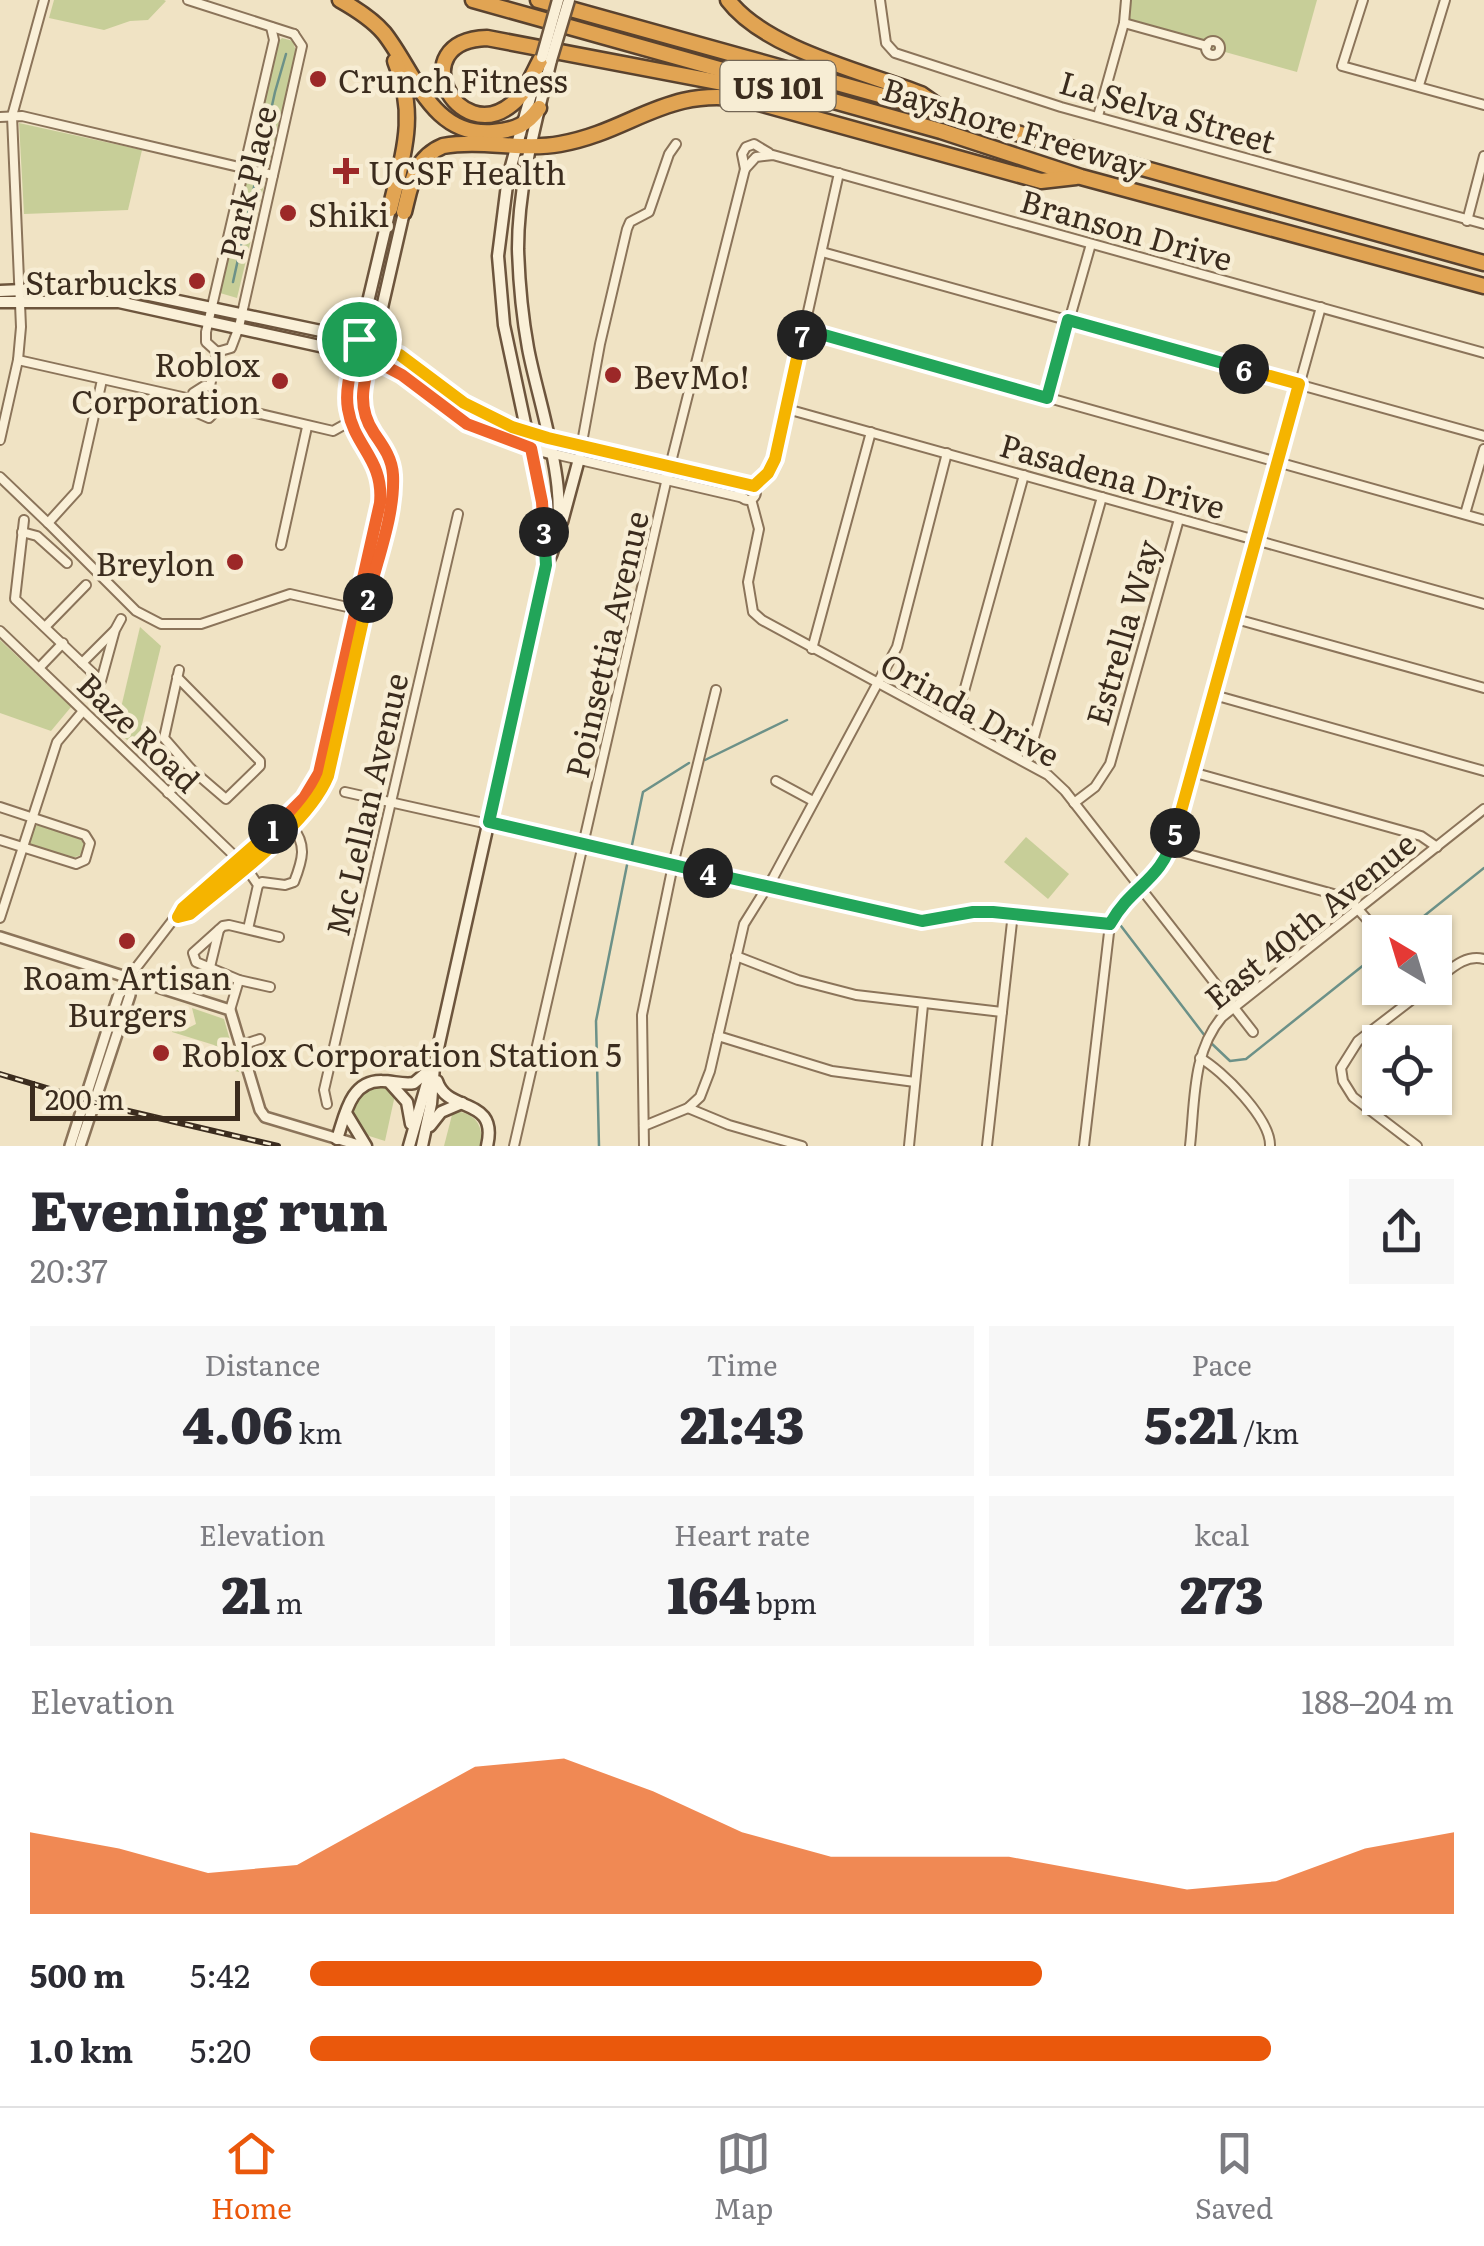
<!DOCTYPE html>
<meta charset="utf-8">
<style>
:root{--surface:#fff;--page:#f7f7f7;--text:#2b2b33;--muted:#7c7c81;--line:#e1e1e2;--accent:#ea580c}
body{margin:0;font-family:Literata,serif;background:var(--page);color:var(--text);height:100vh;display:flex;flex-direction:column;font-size:38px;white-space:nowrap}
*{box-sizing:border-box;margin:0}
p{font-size:32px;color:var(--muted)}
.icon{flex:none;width:55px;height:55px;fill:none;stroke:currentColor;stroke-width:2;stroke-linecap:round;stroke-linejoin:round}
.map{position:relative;height:1146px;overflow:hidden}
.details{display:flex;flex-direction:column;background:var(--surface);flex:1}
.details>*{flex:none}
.needle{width:65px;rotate:322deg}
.buttons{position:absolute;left:1362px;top:915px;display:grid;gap:20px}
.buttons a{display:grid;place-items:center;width:90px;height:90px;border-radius:0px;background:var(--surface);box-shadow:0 2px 8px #0004;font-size:50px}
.scale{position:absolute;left:30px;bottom:25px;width:210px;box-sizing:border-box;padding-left:10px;border:5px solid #3b2c1e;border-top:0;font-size:28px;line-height:35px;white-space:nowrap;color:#3b2c1e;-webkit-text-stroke:8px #f7edd4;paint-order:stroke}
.pin{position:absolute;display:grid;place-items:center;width:85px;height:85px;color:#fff;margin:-42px;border:5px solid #fff;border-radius:50%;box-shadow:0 2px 10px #0007}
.km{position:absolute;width:50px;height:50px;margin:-25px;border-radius:50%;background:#222;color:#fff;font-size:28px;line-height:50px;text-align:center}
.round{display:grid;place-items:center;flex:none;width:105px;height:105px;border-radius:0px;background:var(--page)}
.head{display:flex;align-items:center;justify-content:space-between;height:170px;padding:0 30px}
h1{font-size:55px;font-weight:800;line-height:75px}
.figures{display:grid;grid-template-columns:repeat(3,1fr);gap:15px;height:170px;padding:10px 30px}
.figures div{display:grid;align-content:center;border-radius:0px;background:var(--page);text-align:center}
.figures b{font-size:50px;font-weight:800}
.figures small{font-size:28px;font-weight:400}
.figures p{font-size:28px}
.chart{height:280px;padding:20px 30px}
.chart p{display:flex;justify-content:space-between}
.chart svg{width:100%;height:180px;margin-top:10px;fill:var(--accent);opacity:.7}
ul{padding:0 30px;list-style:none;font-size:32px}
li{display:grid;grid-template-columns:160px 120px 1fr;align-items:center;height:75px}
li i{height:25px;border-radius:12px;background:var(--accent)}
.menu{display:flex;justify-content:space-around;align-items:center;height:140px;border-top:2px solid var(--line);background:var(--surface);font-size:28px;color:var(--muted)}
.menu a{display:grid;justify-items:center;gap:5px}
.menu .active{color:var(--accent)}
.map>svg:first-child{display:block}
</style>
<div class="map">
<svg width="1484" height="1146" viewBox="0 0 1484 1146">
<rect width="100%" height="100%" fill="#f0e3c4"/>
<g fill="#c7ce98">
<polygon points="54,0 164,0 166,1 148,20 130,21 104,30 49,18"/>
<polygon points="1128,0 1317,0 1297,72 1124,24"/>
<polygon points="282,38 293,41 296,52 237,298 220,293 276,44"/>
<polygon points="19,123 142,150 128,210 24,214"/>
<polygon points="140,627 161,646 136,749 116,729"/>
<polygon points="0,640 71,707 51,731 0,713"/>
<path d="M41,824L78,836L85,845L81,855C67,862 39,853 29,842L33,827Z"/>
<polygon points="1026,837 1069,874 1048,899 1004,862"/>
<polygon points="192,1008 224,1019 239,1072 231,1070 230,1067 234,1065 230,1050 221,1052 214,1045 172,1032 176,1021 184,1030 196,1024"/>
<path d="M376,1087L386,1088L395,1095L385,1141L366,1135L352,1118C353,1102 360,1090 376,1087Z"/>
<path d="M453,1111C474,1112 485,1125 480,1146H444Z"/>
</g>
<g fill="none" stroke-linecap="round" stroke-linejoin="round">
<g stroke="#6c9188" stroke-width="2.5">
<polyline points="233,282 275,92 286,54"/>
<polyline points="705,760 787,720"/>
<polyline points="632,845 643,792 689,763"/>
<polyline points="1121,926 1205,1036"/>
<polyline points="1404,932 1484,868"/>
<polyline points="1210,1042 1230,1061 1246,1059 1380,952"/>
<polyline points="599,1146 596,1021 627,865"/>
</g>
<defs>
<g id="minor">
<polyline points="188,0 294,34"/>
<polyline points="880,0 886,43 895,53 1061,107 1484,224"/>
<polyline points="1363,0 1342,66 1484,105"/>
<polyline points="1124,23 1207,46"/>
<circle cx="1213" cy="48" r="7"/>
<polyline points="1419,85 1445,0"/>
<polyline points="1098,116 1124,23 1126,0"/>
<polyline points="0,117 22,116 273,175"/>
<polyline points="745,169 742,154 746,147 754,144 769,153"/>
<polyline points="1467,221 1484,156"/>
<polyline points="822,252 1484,436"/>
<polyline points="803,329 1484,520"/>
<polyline points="217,352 231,348 239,327 302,46 294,34"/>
<polyline points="217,352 206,342 206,332 274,40 271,27"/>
<polyline points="18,360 191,399"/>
<polyline points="210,386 204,386 193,393 193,411 209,418 222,405"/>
<polyline points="210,386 217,352"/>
<polyline points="1047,398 1091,244"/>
<polyline points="222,405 333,431 351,421"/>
<polyline points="787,409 1484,604"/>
<polyline points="548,438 743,486"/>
<polyline points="0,440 18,360 21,327 12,116 44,0"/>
<polyline points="550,453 744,498"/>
<polyline points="579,459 600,344 627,229 630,222 649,212 669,154 676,144"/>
<polyline points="0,477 48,523 77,491 102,380"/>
<circle cx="748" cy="492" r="8"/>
<polyline points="754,486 767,473 775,459 839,173"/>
<polyline points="751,499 759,529 748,582 753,612 762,620 1048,775 1065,791 1253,1032"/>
<polyline points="1465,514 1484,449"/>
<polyline points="24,520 15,599 101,681 115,630 121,619"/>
<polyline points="48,523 136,611 161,624 201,624 290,594 356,609"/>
<polyline points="22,532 37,536 67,563"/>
<polyline points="281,545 307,427"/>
<polyline points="1236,619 1484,688"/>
<polyline points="45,627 86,585"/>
<polyline points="0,631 245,866 258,885 248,929"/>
<polyline points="812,649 871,432"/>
<polyline points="82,663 114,631"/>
<polyline points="39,668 63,643"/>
<polyline points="177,677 260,761 260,766 226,799 191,769 164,738 179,670"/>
<polyline points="1214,695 1484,771"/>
<polyline points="955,724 1024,475"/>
<polyline points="1027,762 1102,497"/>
<polyline points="1192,772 1421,836 1437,847"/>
<polyline points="776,781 813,801"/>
<polyline points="345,792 922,921 973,912 993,912 1110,924"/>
<polyline points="168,793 191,769"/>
<polyline points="1074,803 1095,787 1110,764 1179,519"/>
<polyline points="0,807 85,835 90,843 85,860 76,864 0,840"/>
<polyline points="1170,849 1348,898 1380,934"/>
<path d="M258,885L262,882L285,885L294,882C303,859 307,845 292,826"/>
<path d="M178,917L190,914C231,879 308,825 328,776L393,483C394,452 368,436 363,407C360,390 366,374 370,358"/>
<polyline points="0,918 57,742 83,711"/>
<polyline points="736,956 798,980 856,995 1002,1012"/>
<polyline points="210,967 219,930"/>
<path d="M129,977L183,907L295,809L310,792L319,773L381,491C379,459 353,440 348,409C345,391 352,371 356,354"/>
<path d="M1435,981C1450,970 1464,954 1484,959"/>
<polyline points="270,987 239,980 196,962 193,953 223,926 229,925 279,937"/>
<polyline points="230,1010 239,980"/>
<polyline points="718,1036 832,1071 915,1082"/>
<polyline points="242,1045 260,1039"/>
<path d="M1200,1058C1222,1070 1271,1119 1270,1146"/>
<polyline points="327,1104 324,1090 458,514"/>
<polyline points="688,1108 729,1125 802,1146"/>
<polyline points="644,1126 688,1108 700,1097 710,1071 744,924 774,876 897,647 947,453"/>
<polyline points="514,1146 667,478 745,169 756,157 773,155 1484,353"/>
<polyline points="644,1146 642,1015 673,865 716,690"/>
<polyline points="909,1146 923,1005"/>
<polyline points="987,1146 1013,913"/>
<path d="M1084,1146L1110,924C1127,895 1158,881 1170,849L1321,307"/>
<path d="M1190,1146C1195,1102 1192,1052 1222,1017L1484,809"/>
<polyline points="1417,1146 1353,1097 1343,1081 1341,1068 1358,1041 1427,988"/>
</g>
<g id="tertiary">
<polyline points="0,937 230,1010 260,1110 265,1117 362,1146"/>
<polyline points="70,1146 110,1021 119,994 126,987 129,977"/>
<polyline points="80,1146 130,995 126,987"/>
</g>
<g id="secondary">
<polyline points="535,80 508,177 498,256 504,325 542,503 546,564"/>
<polyline points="0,291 71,288 140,293 359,339 400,355 453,395 494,419 548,438"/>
<path d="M0,302H119L356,354C396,365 421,394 455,416C484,435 517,444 550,453"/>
<polyline points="358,344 390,209"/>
<polyline points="373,347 404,212"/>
<polyline points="562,522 579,459"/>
<path d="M437,1081C447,1114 499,1096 487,1146"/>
<polyline points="390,1083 407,1102 411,1124"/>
<polyline points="346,1113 366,1146"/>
<polyline points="430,1126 441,1112 462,1103"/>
<path d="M337,1139C345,1116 350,1080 382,1081C393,1081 403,1085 414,1083L434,1066"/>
<polyline points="409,1146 429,1076"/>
<path d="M422,1146L431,1104L434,1066L546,565C579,511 539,408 528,348C522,315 519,282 518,249C518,184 536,122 551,60"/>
</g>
<g id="motorway">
<path d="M340,0C356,9 372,19 384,33C415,72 431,137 493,132C515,130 527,125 539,108"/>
<polyline points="473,0 941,131 1081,177 1484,286"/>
<polyline points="538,0 1484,263"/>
<path d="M728,0C765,49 864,72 921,94L938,106"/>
<path d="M542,57C533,73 526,93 512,104C457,149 402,41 487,38L775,93"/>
<path d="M390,209C403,154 418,115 395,61"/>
<path d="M404,212C411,184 414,158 443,146C482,139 522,151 560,144C633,131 666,85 748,100L1041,181L1076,177"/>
</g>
</defs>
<use href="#minor" stroke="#8b745a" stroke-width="12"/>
<use href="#tertiary" stroke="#8b745a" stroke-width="14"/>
<use href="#secondary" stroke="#6d553d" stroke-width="15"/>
<use href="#motorway" stroke="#59422e" stroke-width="19"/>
<use href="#minor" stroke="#faf0d8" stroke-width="8"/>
<use href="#tertiary" stroke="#faf0d8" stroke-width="9"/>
<use href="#secondary" stroke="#faf0d8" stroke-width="10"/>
<use href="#motorway" stroke="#e1a453" stroke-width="14"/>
<defs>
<polyline id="rail" points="0,1074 107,1106 278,1146"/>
</defs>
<use href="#rail" stroke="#3b2c1e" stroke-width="6"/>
<use href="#rail" stroke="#f7edd4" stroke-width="2.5" stroke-dasharray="8" stroke-linecap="butt"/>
<defs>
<g id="secondary-bridge">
<polyline points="542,57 558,0"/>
<polyline points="551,60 569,0"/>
</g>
</defs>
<use href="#secondary-bridge" stroke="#6d553d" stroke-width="15" stroke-linecap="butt"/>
<use href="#secondary-bridge" stroke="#faf0d8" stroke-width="10"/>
</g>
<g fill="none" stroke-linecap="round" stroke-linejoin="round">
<defs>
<path id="split-1" d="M273,829L304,798L319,773L380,503C384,459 354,447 348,409C344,386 354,361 359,339"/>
<path id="split-2" d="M273,829L183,908L178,917L190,914C231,879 308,825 328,776L368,598"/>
<path id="split-3" d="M368,598C377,559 395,515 393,475C392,458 383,446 374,433C357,408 363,385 370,358L402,375L467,424L531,448L542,502L544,532"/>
<polyline id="split-4" points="544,532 546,565 489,822 708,873"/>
<path id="split-5" d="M708,873L922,921L973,912H993L1110,924C1133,883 1161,883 1175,833"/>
<polyline id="split-6" points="1175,833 1299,384 1244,369"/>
<polyline id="split-7" points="802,335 803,329 1047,398 1068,320 1244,369"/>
<polyline id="split-8" points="359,339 400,355 464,403 512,427 548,438 754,486 768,473 775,459 802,335"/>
</defs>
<use href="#split-1" stroke="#fff" stroke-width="20"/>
<use href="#split-2" stroke="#fff" stroke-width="20"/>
<use href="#split-3" stroke="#fff" stroke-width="20"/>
<use href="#split-4" stroke="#fff" stroke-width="20"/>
<use href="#split-5" stroke="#fff" stroke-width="20"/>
<use href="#split-6" stroke="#fff" stroke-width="20"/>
<use href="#split-7" stroke="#fff" stroke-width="20"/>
<use href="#split-8" stroke="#fff" stroke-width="20"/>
<use href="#split-1" stroke="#f0652b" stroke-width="12"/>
<use href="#split-2" stroke="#f5b400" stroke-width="12"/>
<use href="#split-3" stroke="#f0652b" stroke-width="12"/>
<use href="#split-4" stroke="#22a559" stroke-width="12"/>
<use href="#split-5" stroke="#22a559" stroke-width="12"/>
<use href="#split-6" stroke="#f5b400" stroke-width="12"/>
<use href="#split-7" stroke="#22a559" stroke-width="12"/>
<use href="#split-8" stroke="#f5b400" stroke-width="12"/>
</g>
<g fill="#9c2828" stroke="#f7edd4" stroke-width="4">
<circle cx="318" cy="79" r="10"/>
<path d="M341 156h10v10h10v10h-10v10h-10v-10h-10v-10h10z"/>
<circle cx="288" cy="213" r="10"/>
<circle cx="197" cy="281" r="10"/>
<circle cx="613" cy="375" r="10"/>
<circle cx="280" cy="381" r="10"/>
<circle cx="235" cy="562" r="10"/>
<circle cx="127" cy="941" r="10"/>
<circle cx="161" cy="1053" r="10"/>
</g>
<g text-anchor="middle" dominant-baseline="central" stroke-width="9" stroke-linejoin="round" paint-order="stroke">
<rect fill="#f7edd4" stroke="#736655" stroke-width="2.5" x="720.5" y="61" width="115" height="50" rx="8"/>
<g font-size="30" font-weight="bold" fill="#3b2c1e">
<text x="778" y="86">US 101</text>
</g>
<g font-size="32" fill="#3b2c1e" stroke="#f7edd4" text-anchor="start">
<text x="338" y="79">Crunch Fitness</text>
<text x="368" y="171">UCSF Health</text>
<text x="308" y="213">Shiki</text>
<text x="177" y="281" text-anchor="end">Starbucks</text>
<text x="260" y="363" text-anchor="end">Roblox<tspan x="260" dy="37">Corporation</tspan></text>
<text x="633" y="375">BevMo!</text>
<text x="215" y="562" text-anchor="end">Breylon</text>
<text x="127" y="976" text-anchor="middle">Roam Artisan<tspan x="127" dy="37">Burgers</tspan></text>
<text x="181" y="1053">Roblox Corporation Station 5</text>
</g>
<g font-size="32" fill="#3b2c1e" stroke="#f7edd4">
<text transform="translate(1168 110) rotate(16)">La Selva Street</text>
<text transform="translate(1015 126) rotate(17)">Bayshore Freeway</text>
<text transform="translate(246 182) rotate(-77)">Park Place</text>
<text transform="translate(1127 228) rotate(16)">Branson Drive</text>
<text transform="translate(1113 474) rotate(16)">Pasadena Drive</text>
<text transform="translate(1121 632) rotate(-74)">Estrella Way</text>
<text transform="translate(605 644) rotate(-77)">Poinsettia Avenue</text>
<text transform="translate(971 708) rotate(29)">Orinda Drive</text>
<text transform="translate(140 731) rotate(44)">Baze Road</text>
<text transform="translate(365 804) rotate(-77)">Mc Lellan Avenue</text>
<text transform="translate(1309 919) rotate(-39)">East 40th Avenue</text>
</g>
</g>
</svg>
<div class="buttons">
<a><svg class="needle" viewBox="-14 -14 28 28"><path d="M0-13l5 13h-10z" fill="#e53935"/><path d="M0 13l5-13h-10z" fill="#7c7c81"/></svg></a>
<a><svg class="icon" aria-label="locate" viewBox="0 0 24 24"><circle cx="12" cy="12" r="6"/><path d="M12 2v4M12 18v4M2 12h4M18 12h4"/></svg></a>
</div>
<div class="scale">200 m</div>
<div class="pin" style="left:359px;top:339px;background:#1e9e55"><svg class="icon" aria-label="arrive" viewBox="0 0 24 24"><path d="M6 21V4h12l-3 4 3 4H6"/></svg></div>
<b class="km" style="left:273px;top:829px">1</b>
<b class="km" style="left:368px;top:598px">2</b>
<b class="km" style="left:544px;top:532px">3</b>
<b class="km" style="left:708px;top:873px">4</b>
<b class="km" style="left:1175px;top:833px">5</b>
<b class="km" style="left:1244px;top:369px">6</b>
<b class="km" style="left:802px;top:335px">7</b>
</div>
<section class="details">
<div class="head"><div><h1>Evening run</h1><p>20:37</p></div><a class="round"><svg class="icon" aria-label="share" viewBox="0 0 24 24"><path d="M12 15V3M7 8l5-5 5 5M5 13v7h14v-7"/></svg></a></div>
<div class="figures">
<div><p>Distance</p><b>4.06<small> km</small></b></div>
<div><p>Time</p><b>21:43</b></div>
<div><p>Pace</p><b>5:21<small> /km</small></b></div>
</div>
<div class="figures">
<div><p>Elevation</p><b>21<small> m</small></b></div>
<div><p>Heart rate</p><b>164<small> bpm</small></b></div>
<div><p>kcal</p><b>273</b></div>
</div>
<div class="chart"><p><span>Elevation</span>188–204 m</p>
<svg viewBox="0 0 160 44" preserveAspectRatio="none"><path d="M0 44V24L10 28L20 34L30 32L40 20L50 8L60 6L70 14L80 24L90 30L100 30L110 30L120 34L130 38L140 36L150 28L160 24V44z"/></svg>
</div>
<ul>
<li><b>500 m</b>5:42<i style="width:64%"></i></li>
<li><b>1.0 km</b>5:20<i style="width:84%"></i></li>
</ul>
</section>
<nav class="menu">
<a class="active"><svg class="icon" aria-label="home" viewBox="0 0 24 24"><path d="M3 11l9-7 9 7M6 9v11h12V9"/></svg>Home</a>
<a><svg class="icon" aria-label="map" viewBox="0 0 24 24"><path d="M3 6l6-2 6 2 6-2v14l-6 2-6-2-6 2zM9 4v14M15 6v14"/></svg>Map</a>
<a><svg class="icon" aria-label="saved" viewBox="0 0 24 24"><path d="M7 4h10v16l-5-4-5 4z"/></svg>Saved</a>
</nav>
